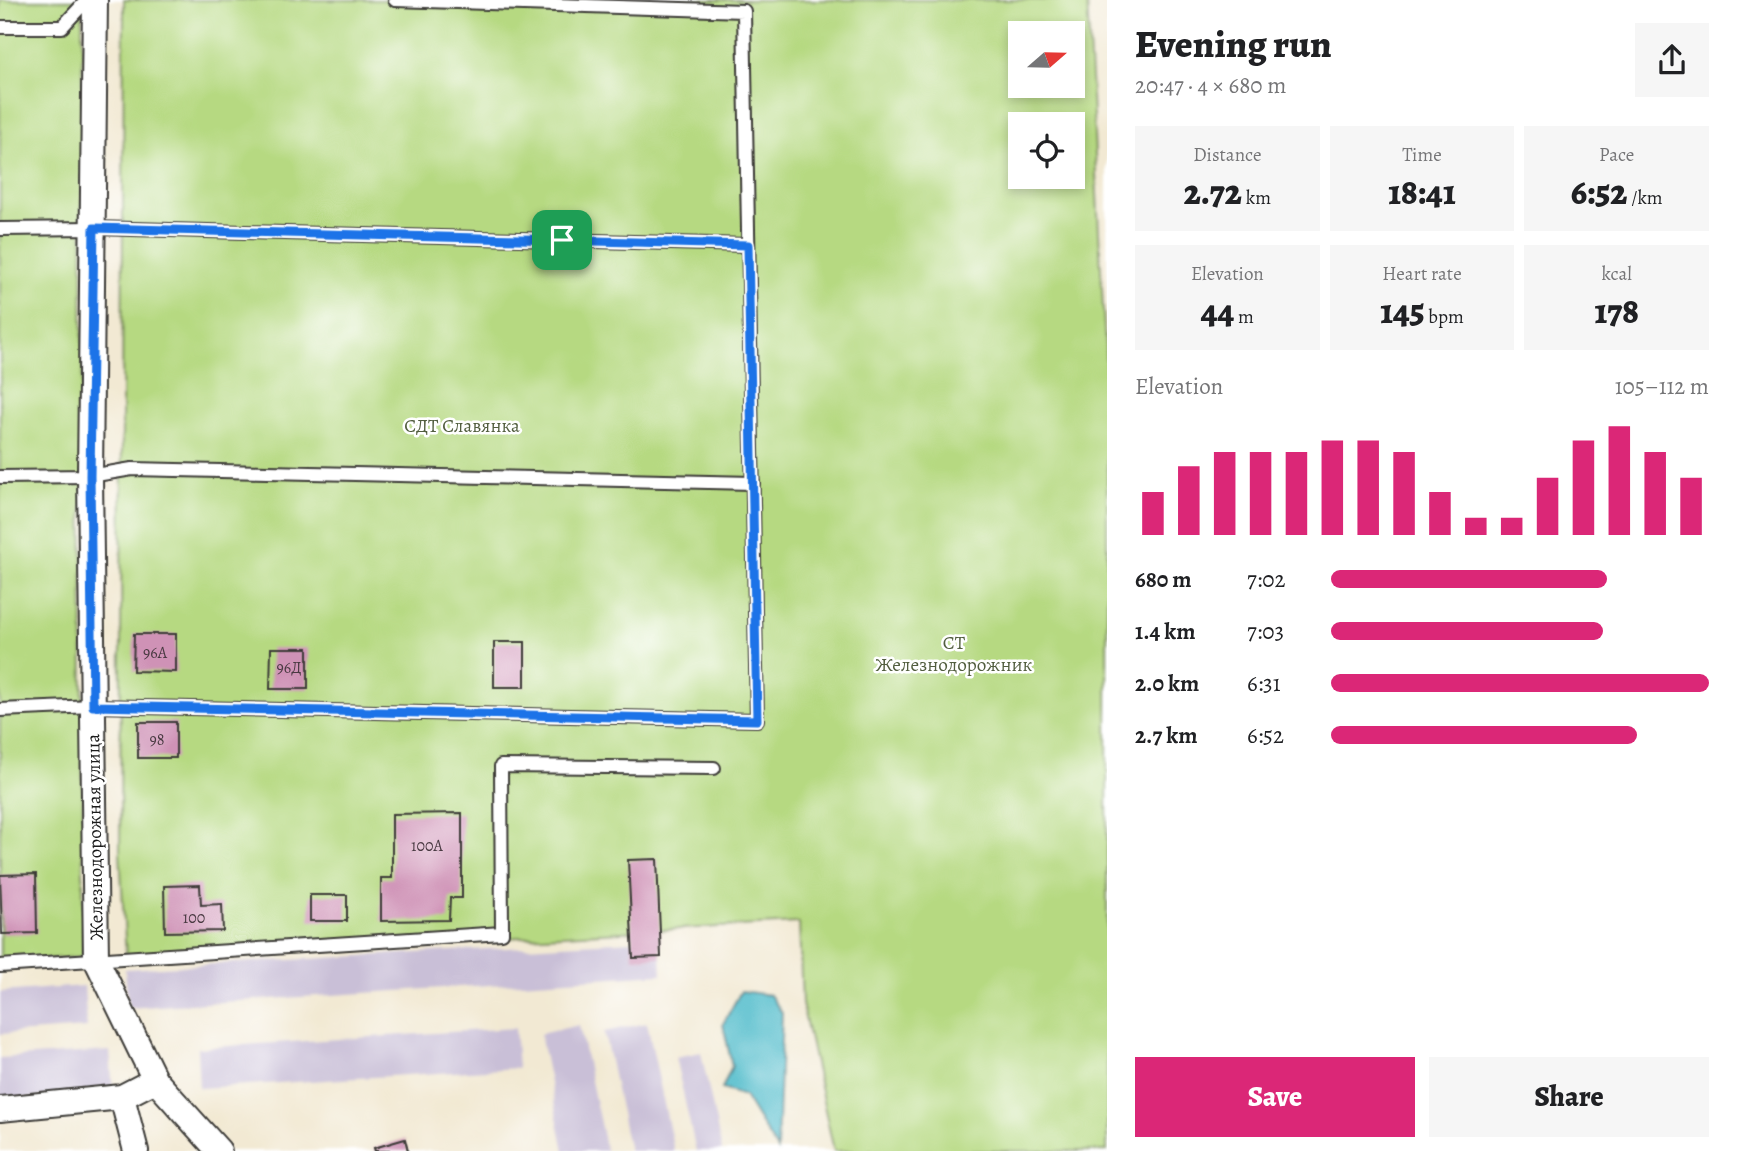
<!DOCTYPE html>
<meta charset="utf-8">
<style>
:root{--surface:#fff;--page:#f6f6f6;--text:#202124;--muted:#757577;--accent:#db2777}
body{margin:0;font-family:Alegreya,serif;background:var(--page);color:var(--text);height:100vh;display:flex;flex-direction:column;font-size:26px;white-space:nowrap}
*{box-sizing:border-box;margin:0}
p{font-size:23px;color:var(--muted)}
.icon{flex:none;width:38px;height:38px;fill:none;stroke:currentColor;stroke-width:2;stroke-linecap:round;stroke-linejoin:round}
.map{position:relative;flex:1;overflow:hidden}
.details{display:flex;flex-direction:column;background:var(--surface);width:630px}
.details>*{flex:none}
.needle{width:46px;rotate:70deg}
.tools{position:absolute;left:1008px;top:21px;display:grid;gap:14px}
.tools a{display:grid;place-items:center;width:77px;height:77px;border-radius:0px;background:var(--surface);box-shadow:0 4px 10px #0003;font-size:35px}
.pin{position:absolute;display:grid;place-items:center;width:60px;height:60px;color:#fff;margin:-30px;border-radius:14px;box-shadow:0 4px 10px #0006}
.round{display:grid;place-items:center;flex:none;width:74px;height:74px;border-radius:0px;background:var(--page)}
.head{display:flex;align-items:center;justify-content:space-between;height:119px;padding:0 28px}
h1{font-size:38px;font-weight:800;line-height:52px}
.stats{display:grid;grid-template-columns:repeat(3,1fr);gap:10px;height:119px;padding:7px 28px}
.stats div{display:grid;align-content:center;border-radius:0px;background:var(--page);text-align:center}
.stats b{font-size:35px;font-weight:800}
.stats small{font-size:19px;font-weight:400}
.stats p{font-size:19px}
.chart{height:196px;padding:14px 28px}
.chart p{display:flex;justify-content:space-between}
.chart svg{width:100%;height:126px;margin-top:7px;stroke:var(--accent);stroke-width:6}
.action{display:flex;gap:14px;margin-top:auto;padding:14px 28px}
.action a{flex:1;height:80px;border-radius:0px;background:var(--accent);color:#fff;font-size:28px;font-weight:800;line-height:80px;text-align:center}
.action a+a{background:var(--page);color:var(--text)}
ul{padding:0 28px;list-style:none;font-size:23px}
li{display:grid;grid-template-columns:112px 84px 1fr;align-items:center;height:52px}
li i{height:18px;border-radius:9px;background:var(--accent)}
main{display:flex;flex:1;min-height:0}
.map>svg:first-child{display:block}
</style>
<main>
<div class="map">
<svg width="1107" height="1151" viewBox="0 0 1107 1151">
<rect width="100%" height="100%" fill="#fff"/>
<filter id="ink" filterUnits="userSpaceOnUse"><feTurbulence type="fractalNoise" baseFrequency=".0143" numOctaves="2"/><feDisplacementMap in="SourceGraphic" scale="14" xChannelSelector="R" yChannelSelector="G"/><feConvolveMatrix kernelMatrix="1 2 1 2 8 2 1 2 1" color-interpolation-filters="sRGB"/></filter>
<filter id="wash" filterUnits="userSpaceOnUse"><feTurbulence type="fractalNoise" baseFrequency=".00686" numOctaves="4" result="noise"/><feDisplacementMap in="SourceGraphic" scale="28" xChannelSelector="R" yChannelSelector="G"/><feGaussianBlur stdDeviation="1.57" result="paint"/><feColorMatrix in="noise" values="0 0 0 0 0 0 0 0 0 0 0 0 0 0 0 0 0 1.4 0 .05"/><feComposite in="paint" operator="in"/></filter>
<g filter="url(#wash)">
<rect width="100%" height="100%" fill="#f2e9d3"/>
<g fill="#c9bfd7">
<polygon points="632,941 633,958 661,957 662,974 128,1008 125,969"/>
<polygon points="84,986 87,1028 0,1034 0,992"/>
<polygon points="647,1023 674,1151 629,1151 604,1032"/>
<polygon points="579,1025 606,1151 564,1151 540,1034"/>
<polygon points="515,1028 518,1068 199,1088 197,1048"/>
<polygon points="110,1051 113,1093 0,1100 0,1058"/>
<polygon points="701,1052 722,1151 696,1151 675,1057"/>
</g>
<g fill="#b6d981" stroke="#697a4e" stroke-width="2" fill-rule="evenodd">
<polygon points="0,0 82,0 83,957 0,961"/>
<path d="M124,0H1087L1107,386V1151H834L802,1004L799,923L126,957L120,853ZM1020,33H1073V86H1020ZM1020,124H1073V177H1020Z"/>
</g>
<polygon fill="#4fbbca" stroke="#366c73" stroke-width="2" points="741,991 770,995 782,1013 777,1150 744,1096 722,1089 732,1066 723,1024"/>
<g id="blocks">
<g fill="#cf92b6">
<polygon points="134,634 176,634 176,672 133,671"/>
<rect x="494" y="642" width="31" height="45"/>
<polygon points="271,648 308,648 308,689 270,689"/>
<rect x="138" y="722" width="38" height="36"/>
<polygon points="462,813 462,898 450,898 449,920 381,921 381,878 392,878 392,814"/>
<polygon points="657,859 661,957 633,958 628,860"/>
<polygon points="36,874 37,933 2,934 0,875"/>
<polygon points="200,885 201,905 222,904 223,931 165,932 164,886"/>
<rect x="310" y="895" width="37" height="26"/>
<polygon points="405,1139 408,1151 375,1151 374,1148"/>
</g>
</g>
</g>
<g filter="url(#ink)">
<use href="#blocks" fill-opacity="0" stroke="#3c3b37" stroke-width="2"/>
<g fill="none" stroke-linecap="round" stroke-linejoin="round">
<defs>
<g id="service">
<polyline points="0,27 62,27 87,0"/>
<polyline points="0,229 94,228 748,245"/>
<polyline points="0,477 90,476 132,469 753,483"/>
<polyline points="0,710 93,706 757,720 744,11 395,0"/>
<polyline points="0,966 502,933 501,766 714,768"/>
</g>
<g id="minor">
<polyline points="95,0 90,476 96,959 155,1080 219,1151"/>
<polyline points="122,1097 136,1151"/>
<polyline points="0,1109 122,1097 155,1080"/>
</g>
</defs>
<use href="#service" stroke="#3c3b37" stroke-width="16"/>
<use href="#minor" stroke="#3c3b37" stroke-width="28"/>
<use href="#service" stroke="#fff" stroke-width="12"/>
<use href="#minor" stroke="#fff" stroke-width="24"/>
</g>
</g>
<g fill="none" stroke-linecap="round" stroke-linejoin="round" filter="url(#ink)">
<defs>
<polygon id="route" points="94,228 748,245 757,720 93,706 90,476"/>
</defs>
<use href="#route" stroke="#fff" stroke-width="14"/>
<use href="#route" stroke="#1a73e8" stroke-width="9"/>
</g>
<g text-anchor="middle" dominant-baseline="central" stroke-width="5" stroke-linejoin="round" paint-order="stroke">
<g font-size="16" fill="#493a42">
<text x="155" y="653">96А</text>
<text x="289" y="668">96Д</text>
<text x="157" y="740">98</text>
<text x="427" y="846">100А</text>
<text x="194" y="918">100</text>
</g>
<g font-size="19" fill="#525e3f" stroke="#fff">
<text x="462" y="426">СДТ Славянка</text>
<text x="954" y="643">СТ<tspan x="954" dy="22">Железнодорожник</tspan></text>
</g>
<g font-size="19" fill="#1c1c1c" stroke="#fff">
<text transform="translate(95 837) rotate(-91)">Железнодорожная улица</text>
</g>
</g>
</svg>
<div class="tools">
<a><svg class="needle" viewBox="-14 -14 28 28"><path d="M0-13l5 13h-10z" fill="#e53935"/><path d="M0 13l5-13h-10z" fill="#757577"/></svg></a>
<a><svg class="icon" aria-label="locate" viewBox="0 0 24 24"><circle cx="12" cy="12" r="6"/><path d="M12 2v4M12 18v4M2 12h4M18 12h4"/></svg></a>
</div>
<div class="pin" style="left:562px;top:240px;background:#1e9e55"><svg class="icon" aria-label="arrive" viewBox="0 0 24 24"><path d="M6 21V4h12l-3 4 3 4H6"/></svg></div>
</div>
<section class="details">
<div class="head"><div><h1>Evening run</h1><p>20:47 · 4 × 680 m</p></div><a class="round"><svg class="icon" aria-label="share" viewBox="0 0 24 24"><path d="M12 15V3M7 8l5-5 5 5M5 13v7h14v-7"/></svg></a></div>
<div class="stats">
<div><p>Distance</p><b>2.72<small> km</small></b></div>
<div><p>Time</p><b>18:41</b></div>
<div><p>Pace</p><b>6:52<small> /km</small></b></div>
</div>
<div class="stats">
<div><p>Elevation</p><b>44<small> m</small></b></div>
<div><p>Heart rate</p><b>145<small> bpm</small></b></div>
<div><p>kcal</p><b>178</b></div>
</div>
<div class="chart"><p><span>Elevation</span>105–112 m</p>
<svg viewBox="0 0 160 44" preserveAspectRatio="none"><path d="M5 44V29M15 44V20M25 44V15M35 44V15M45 44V15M55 44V11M65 44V11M75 44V15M85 44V29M95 44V38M105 44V38M115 44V24M125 44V11M135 44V6M145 44V15M155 44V24"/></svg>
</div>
<ul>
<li><b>680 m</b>7:02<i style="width:73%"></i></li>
<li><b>1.4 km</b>7:03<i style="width:72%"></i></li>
<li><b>2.0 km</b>6:31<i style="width:100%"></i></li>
<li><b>2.7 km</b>6:52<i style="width:81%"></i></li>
</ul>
<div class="action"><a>Save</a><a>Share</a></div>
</section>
</main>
